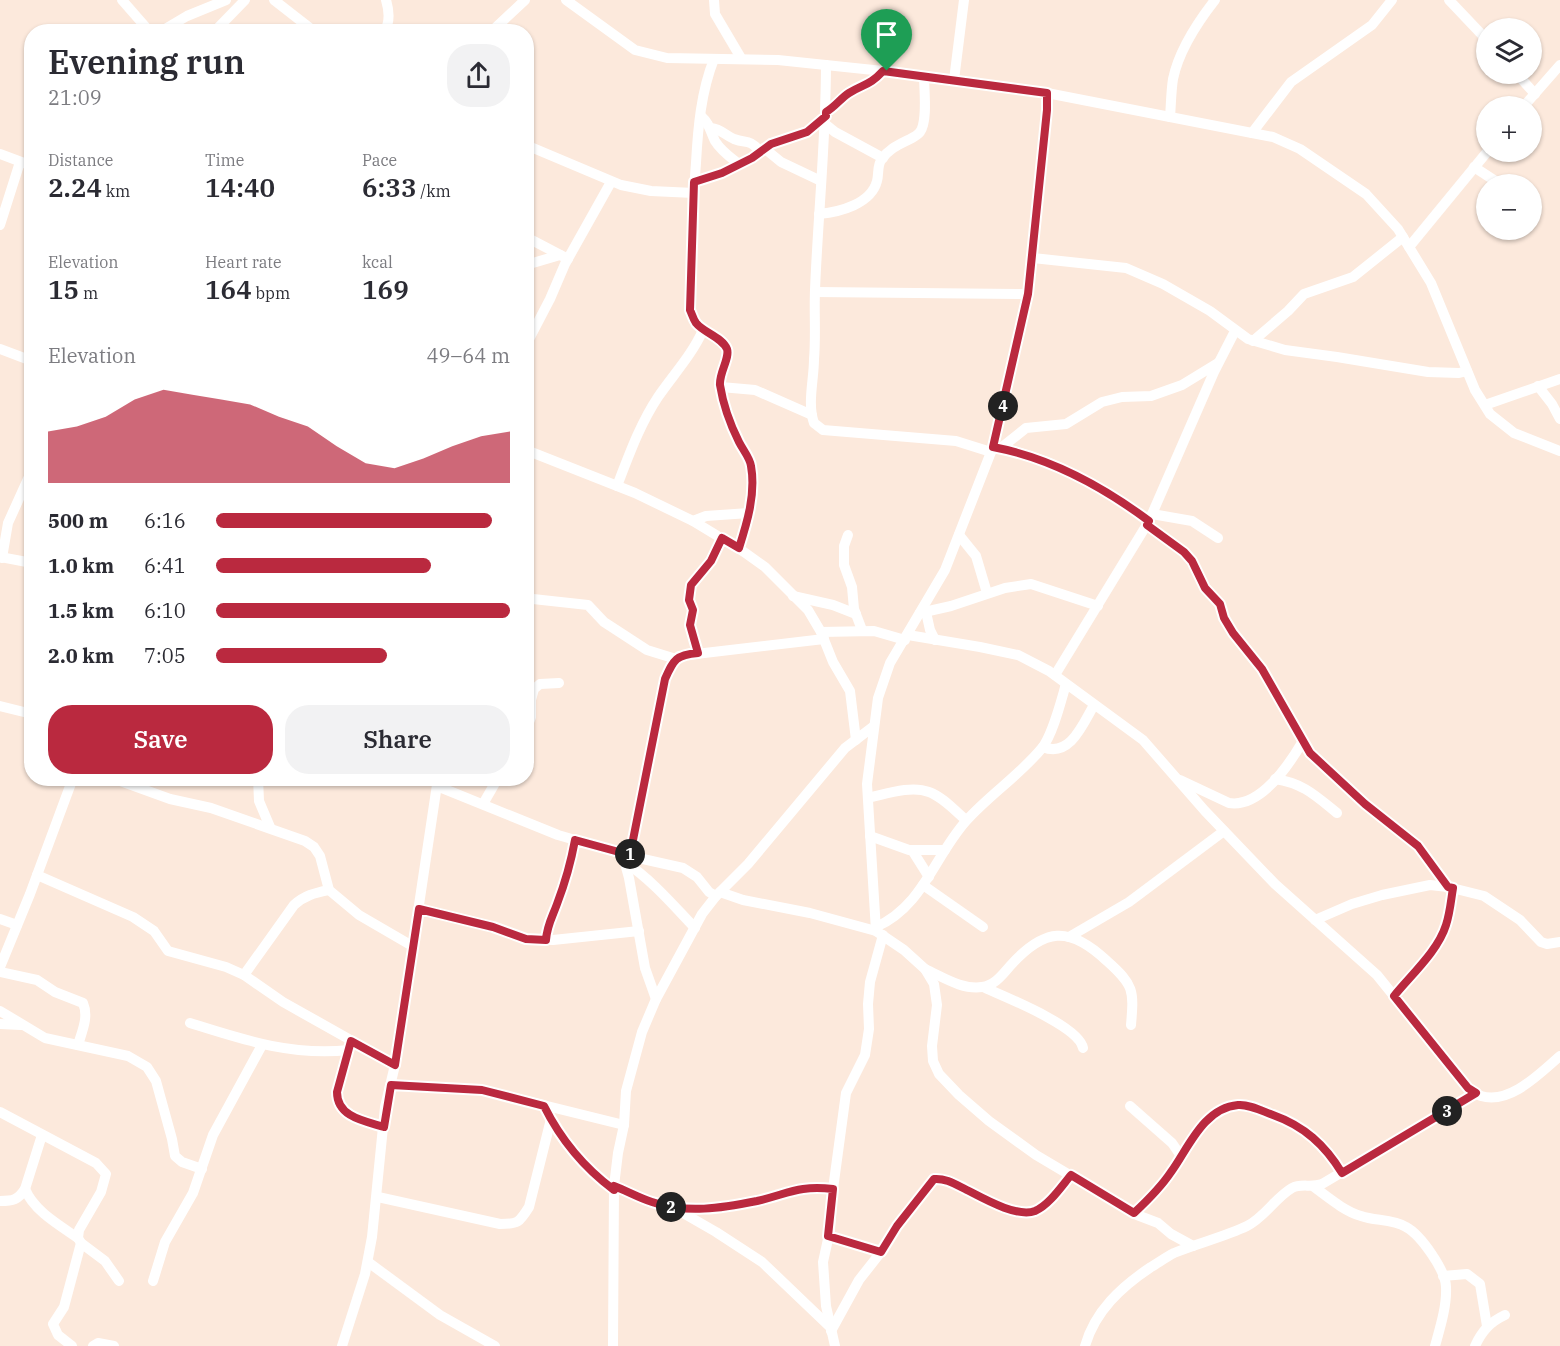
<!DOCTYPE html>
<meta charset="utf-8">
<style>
:root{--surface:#fff;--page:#f2f2f3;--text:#2b2b33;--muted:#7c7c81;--accent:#ba293f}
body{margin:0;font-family:"IBM Plex Serif",serif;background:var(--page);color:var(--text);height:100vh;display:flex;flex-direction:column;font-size:22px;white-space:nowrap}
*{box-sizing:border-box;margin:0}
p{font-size:20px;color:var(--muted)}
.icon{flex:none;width:33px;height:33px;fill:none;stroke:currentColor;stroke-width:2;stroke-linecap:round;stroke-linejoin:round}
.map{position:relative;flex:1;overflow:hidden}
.panel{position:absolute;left:24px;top:24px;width:510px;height:762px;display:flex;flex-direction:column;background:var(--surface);border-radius:24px;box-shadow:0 2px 4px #0004}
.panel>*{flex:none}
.tools{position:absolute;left:1476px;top:18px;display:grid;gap:12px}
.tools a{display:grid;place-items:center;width:66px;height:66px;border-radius:50%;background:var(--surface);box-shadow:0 2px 4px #0004;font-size:30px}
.pin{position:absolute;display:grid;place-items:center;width:51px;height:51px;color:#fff;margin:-62px -26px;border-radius:50% 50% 50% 0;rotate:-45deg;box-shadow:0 0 6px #0007}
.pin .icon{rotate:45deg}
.km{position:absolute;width:30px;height:30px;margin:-15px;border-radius:50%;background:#222;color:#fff;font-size:16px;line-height:30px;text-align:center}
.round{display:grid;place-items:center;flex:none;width:63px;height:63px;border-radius:24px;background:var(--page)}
.head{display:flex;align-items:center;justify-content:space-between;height:102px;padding:0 24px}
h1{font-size:33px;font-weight:600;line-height:45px}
.stats{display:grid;grid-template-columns:repeat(3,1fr);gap:9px;height:102px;padding:6px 24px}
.stats div{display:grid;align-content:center}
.stats b{font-size:26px;font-weight:600}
.stats small{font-size:16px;font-weight:400}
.stats p{font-size:16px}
.chart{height:168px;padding:12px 24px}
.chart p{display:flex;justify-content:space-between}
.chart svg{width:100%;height:108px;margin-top:6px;fill:var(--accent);opacity:.7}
.cta{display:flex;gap:12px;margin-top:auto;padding:12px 24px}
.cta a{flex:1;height:69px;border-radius:24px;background:var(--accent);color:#fff;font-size:24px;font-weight:600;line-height:69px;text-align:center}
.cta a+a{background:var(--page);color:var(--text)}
ul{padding:0 24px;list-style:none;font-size:20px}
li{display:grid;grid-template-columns:96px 72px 1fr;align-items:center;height:45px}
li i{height:15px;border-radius:8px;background:var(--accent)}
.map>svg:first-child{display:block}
</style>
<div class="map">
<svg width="1560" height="1346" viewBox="0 0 1560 1346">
<rect width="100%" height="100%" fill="#fce9dc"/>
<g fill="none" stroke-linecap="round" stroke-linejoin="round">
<g stroke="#fff" stroke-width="10">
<polyline points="122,0 150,32"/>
<polyline points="274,0 315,32"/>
<polyline points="566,0 635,50 667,58 778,60 883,71 1047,93 1252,133 1273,137 1300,149 1366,194 1398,229 1431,283 1475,390 1490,414 1514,433 1560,451"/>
<polyline points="714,0 715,14 741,58"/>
<polyline points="1449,0 1486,39"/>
<polyline points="160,32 187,16 226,0"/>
<polyline points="214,32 245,0"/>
<path d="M384,32C390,23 389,10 386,0"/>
<polyline points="491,32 525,0"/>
<path d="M714,59C701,92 698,127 696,163C692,212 692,261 690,310C693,318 696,324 702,329C710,336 723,339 727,349C730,358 719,373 720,385C723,404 730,424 739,442C743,450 750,458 751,467C756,494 747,523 739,548"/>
<path d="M826,65C826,140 818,215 815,290C814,313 816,336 814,359C814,380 807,403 814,423L823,430L956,441L991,452"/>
<polyline points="1517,74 1535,94"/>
<polyline points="954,80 964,0"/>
<polyline points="1524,106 1560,65"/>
<path d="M826,112C835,106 841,98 849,92C864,83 869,86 883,71"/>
<path d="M701,116C710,124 710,131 715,141C721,151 730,157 739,164"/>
<path d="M1170,117C1171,105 1171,92 1173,79C1179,50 1197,23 1215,0"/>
<polyline points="825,124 835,132 883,158"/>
<path d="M711,128C721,129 725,135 734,139C747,144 748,138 760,151"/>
<polyline points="1252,133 1291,82 1372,25 1392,0"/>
<polyline points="526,145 621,185 651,191 694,193"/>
<polyline points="764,148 781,162 821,181"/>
<polyline points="0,154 32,166"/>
<polyline points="1474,167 1500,184"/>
<polyline points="694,182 722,173 752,158 771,144 807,132 826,116"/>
<path d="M819,214C840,212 871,204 877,181C879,174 877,164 882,159C889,149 898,145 908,140C912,138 917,136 920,132C928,121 924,90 924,76"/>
<polyline points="0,225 20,162"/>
<polyline points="526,237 568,259"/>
<polyline points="1409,247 1487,152"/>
<polyline points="1033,258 1126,268 1163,284 1210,311 1248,339 1285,350 1337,357 1428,372 1459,373 1467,371"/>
<polyline points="526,265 560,255"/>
<polyline points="815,292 1028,294"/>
<polyline points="1253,341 1288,311 1304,294 1353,277 1403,237"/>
<polyline points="526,345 550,299 565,264 611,182"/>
<polyline points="0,349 32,361"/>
<polyline points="1538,386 1552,404 1560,419"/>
<polyline points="721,387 755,390 812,415"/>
<polyline points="1485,405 1560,379"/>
<path d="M996,447C1053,458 1103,487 1149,521"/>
<polyline points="1001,448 1026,428 1066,424 1102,402 1122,397 1151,396 1182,385 1218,363"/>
<polyline points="526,450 635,493 693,521 744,552 765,567 808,610 821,632 833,662 850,691 856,740"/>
<path d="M617,486C629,455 640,424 658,397C673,375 692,355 703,330"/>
<polyline points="1152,514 1192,521 1218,538"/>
<polyline points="693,521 706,516 749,513"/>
<polyline points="1147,525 1184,552 1192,561 1205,588 1220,604 1224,618 1233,633 1262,669 1310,754 1365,804 1418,846 1448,887"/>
<polyline points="848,535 844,546 844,565 852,587 854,609 862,630"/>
<polyline points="959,535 976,556 987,593"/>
<polyline points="0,557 32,563"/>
<polyline points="2,558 8,523 32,470"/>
<polyline points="793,596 833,605 856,614"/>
<polyline points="533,599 588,605 604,622 647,650 676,659"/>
<polyline points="926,612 930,630 935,640"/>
<polyline points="920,613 951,606 1005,588 1031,584 1098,606"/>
<polyline points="821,632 874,631 905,640"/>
<path d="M908,635L980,647L1018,655L1049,671L1143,740L1205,811L1275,884L1377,975L1468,1088C1472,1091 1476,1094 1481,1096C1510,1105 1540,1073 1560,1056"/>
<polyline points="698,653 690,625 693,610 689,600 691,585 711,560 722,538"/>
<polyline points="1055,675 1149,521 1214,372 1235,331"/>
<polyline points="0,706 32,714"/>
<polyline points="526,730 531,717 531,700 534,689 540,684 559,683"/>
<path d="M1043,747C1070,758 1083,724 1094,705"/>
<polyline points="112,778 170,799 211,808 305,841 314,847 320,856 329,890 359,915 414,947"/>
<polyline points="258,778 259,801 270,827"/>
<path d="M1275,779C1303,783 1316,796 1337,813"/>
<path d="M1180,780L1229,803C1260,808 1289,765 1303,741"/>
<polyline points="437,786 558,835 634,857 683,868 697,877 709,892 716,896"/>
<path d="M868,798C886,794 911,785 929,792C943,797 955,811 966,820"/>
<polyline points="483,804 498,778"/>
<polyline points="870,836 909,850 945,850"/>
<polyline points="912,850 929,877"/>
<polyline points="622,853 629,878 645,968 656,999"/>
<polyline points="630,855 665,679 672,663 679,656 824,639"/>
<path d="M625,862C652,880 673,905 695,928"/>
<polyline points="37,875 133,917 154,931 168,951 226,967 244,975 283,1002 395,1065"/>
<polyline points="923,885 983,927"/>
<polyline points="720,892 743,900 810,913 876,931 904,950 925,969 934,984 937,1005 932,1046 933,1061 939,1074 959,1095 989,1121 1036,1155 1137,1215 1158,1223 1171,1234 1193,1246"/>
<polyline points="419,909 493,927 526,939 553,940 639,931"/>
<polyline points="0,919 17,925"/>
<polyline points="1315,920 1352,904 1382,895 1430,885 1448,887 1484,896 1520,920 1541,942 1547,944 1560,942"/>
<path d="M876,927C923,906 934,857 966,821C989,795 1020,775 1042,748C1053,734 1061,701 1066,684"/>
<polyline points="876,931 867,784 878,698 890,663 945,570 993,447 1028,294 1047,110 1047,93"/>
<polyline points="1069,937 1129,902 1224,831"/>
<path d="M546,940C547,925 552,918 557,904C565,883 571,862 575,840"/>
<polyline points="0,967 30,894 73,778"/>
<path d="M925,969C943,977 962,990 982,987C995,985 1002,975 1010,966C1044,928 1069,925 1107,961C1134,985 1134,990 1131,1025"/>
<path d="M0,972L37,980L55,992L83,1003C89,1017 82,1031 78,1045"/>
<path d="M244,975L294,905C305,895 315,893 329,890"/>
<path d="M983,987C1005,997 1079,1026 1083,1048"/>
<path d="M1394,996C1411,975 1438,951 1446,925C1450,913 1451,900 1453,888"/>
<polyline points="0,1011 45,1038 128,1056 147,1067 156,1081 172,1139 175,1156 182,1162 202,1169"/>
<path d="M190,1023C244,1040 291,1056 349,1050"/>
<polyline points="0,1024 21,1025"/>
<path d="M350,1045C336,1100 320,1108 384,1127"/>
<polyline points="391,1085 482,1090 624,1125"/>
<polyline points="1130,1106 1172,1143 1181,1156"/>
<polyline points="0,1112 96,1163 106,1174 101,1192 79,1230 78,1238 81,1243 105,1261 119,1281"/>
<path d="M550,1117C564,1146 588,1171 614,1190"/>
<path d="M614,1186C627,1191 639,1198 652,1202C686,1214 722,1208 757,1201C788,1194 798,1185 833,1189"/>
<path d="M1314,1187C1329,1198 1344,1211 1361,1216C1375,1221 1393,1219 1406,1227C1421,1235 1446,1271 1446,1287C1447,1306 1440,1328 1435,1346"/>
<path d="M25,1189C34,1211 59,1225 78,1238"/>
<path d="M378,1197L500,1224C518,1224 519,1223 529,1207L551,1119"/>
<path d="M0,1201C13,1201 18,1200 25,1189L42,1135"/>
<polyline points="676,1209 716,1232 762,1262 830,1327"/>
<path d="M1134,1213C1148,1200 1161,1187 1171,1172C1188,1148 1203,1109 1238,1105C1249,1104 1262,1111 1273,1115C1304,1126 1325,1145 1342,1173"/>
<polyline points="828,1236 881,1252"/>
<polyline points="368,1262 440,1315 495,1346"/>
<polyline points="1443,1276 1467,1274 1480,1284 1487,1326"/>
<polyline points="153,1281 165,1242 193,1193 213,1135 262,1045"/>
<path d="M831,1331L859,1280L881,1252L897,1226L934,1179C945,1178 955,1184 965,1189C981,1197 1016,1218 1035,1211C1049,1205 1061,1187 1071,1175"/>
<polyline points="72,1346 58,1335 53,1324 64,1307 81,1243"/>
<polyline points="93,1346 98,1343 114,1346"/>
<polyline points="342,1346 365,1274 372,1237 385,1107 395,1065 438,778"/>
<polyline points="613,1346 614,1186 618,1153 624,1125 626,1091 642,1032 656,999 702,914 716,896 748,864 845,748 874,726"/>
<polyline points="835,1346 826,1306 823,1262 830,1230 833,1189 846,1093 865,1055 869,1029 868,1004 870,982 883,935"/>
<path d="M1085,1346C1095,1311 1121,1287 1151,1267C1158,1263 1166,1257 1174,1253C1198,1243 1224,1237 1247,1226C1265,1217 1275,1198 1292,1188C1301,1183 1311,1188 1322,1184L1476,1093"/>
<path d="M1475,1346C1482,1331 1490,1322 1505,1315"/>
</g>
</g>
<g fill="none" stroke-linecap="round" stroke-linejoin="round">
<defs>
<path id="route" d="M883,71L1047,93V110L1028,294L993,447C1051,458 1102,486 1149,521L1147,525L1184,552L1192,561L1205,588L1220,604L1224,618L1233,633L1262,669L1310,753L1365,804L1418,846L1448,887L1453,888C1451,900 1450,913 1446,925C1438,951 1411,975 1394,996L1468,1088L1476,1093L1342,1173C1325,1145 1304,1126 1273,1115C1262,1111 1249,1104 1238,1105C1203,1108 1188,1149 1171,1172C1161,1187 1148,1200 1134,1213L1071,1175C1061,1187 1049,1205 1035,1211C1016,1218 981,1197 965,1189C955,1184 945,1178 934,1179L897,1226L881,1252L828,1236L833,1189C798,1185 788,1194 757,1201C722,1208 686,1214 652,1202C639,1198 627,1191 614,1186V1190C583,1167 561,1140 544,1106L482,1090L391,1085L384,1127C364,1121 337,1117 337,1092L351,1041L395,1065L419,909L493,927L526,939L546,940C547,925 552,918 557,904C565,883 571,862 575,840L630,855L665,679C674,659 676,655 698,653L690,625L693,610L689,600L691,585L711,561L722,538L739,548C747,523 756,494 751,466C750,458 743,450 739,442C730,424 723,404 720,385C719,373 730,358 727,349C722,337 704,333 696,323C693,319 692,314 690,310L694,182L722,173L752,158L771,144L807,132L826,116V112C835,107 841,98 849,93C865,83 869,86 883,71Z"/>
</defs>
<use href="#route" stroke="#fff" stroke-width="12"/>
<use href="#route" stroke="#ba293f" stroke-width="8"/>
</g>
</svg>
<div class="tools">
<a><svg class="icon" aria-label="layers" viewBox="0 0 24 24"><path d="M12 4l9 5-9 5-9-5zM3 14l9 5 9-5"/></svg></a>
<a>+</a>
<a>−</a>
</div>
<div class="pin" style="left:887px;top:71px;background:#1e9e55"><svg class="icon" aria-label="arrive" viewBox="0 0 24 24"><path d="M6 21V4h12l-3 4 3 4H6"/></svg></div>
<b class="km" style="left:630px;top:854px">1</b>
<b class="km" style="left:671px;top:1207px">2</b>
<b class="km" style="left:1447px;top:1111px">3</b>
<b class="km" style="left:1003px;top:406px">4</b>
<section class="panel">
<div class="head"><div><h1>Evening run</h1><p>21:09</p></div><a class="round"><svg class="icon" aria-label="share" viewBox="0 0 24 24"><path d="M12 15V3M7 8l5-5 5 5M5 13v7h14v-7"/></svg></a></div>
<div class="stats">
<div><p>Distance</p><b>2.24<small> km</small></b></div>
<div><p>Time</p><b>14:40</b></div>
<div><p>Pace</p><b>6:33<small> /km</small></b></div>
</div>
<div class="stats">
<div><p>Elevation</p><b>15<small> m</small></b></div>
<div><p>Heart rate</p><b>164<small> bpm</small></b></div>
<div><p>kcal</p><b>169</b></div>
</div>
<div class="chart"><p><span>Elevation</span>49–64 m</p>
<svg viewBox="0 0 160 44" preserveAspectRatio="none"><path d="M0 44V23L10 21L20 17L30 10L40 6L50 8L60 10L70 12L80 17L90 21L100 29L110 36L120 38L130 34L140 29L150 25L160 23V44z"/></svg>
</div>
<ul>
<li><b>500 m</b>6:16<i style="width:94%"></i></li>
<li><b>1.0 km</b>6:41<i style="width:73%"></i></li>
<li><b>1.5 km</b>6:10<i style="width:100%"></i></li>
<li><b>2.0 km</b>7:05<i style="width:58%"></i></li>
</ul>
<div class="cta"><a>Save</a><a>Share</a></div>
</section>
</div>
